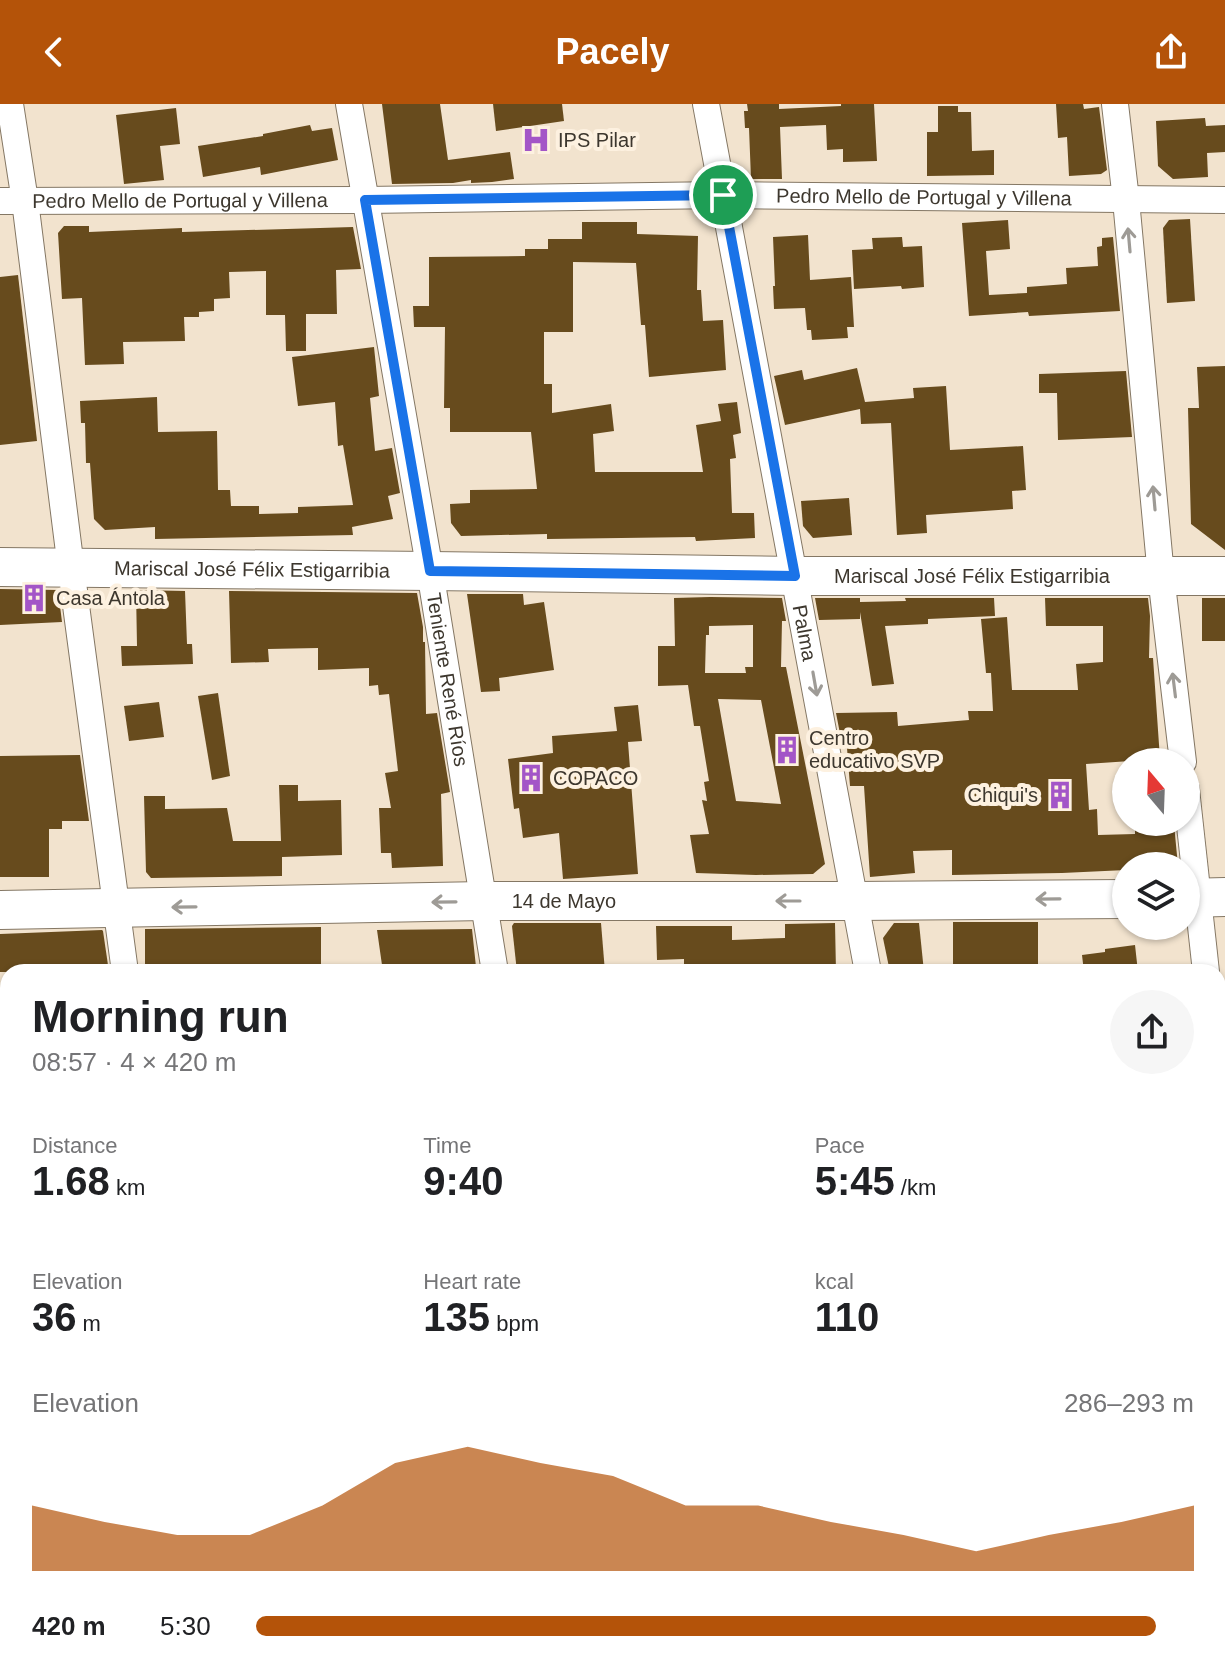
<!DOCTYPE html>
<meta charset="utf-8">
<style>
:root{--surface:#fff;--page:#f6f6f6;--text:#202124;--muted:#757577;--accent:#b45309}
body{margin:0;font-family:Helvetica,sans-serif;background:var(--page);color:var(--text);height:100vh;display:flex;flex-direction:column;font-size:30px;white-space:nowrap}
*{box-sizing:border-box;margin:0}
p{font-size:26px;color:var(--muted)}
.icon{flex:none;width:44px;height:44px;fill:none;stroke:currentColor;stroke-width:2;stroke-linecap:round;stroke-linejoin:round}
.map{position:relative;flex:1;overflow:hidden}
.details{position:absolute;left:0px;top:860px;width:1226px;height:708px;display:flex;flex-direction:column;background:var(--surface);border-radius:24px 24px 0 0;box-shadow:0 2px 6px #0004}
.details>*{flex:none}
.needle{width:52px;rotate:341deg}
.fabs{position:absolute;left:1112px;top:644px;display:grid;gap:16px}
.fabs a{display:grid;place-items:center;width:88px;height:88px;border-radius:50%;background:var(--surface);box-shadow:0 2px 6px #0004;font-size:40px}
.pin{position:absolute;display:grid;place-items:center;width:68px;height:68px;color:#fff;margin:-34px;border:4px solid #fff;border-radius:50%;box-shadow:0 2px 8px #0007}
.round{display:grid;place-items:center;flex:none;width:84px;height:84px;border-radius:42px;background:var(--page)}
.summary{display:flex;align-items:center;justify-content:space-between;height:136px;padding:0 32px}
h1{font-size:44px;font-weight:700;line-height:60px}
.stats{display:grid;grid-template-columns:repeat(3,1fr);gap:12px;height:136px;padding:8px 32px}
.stats div{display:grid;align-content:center}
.stats b{font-size:40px;font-weight:700}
.stats small{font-size:22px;font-weight:400}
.stats p{font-size:22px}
.chart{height:224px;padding:16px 32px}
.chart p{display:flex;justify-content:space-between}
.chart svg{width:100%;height:144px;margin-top:8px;fill:var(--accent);opacity:.7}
ul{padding:0 32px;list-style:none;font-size:26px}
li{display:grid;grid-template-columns:128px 96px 1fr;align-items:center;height:60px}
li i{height:20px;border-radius:10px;background:var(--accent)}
header{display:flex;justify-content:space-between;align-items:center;height:104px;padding:0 32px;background:var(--accent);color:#fff;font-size:36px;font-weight:700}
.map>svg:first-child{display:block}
</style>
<header><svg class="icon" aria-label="back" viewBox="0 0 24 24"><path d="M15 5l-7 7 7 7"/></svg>Pacely<svg class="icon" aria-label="share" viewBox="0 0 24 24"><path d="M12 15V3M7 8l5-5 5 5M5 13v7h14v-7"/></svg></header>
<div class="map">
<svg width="1225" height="1568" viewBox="0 0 1225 1568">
<rect width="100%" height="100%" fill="#f2e3ce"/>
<polygon fill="#daba8a" points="325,1560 338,1560 339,1568 282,1568"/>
<g fill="#674b1d" fill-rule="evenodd">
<polygon points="382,0 440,0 448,56 510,48 514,75 492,78 471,79 471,76 453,79 392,80"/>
<polygon points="493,0 562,0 564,17 496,27"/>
<polygon points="747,0 779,0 779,5 841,2 841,0 874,0 877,57 843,58 843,45 827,46 826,21 780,23 782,75 751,75 749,24 745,24 744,7 748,7"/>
<polygon points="1056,0 1083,0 1084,5 1099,3 1107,66 1101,70 1069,72 1067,33 1058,34"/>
<polygon points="938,2 958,2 958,8 971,8 972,47 994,46 994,71 927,72 927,28 938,28"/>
<polygon points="176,4 180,40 160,42 164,76 124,80 116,11"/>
<polygon points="1205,14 1206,22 1225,21 1225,48 1207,49 1208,73 1173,75 1158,62 1156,17"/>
<polygon points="310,21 312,27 332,24 338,56 261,71 260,63 203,73 198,42 263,32 263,30"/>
<polygon points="1190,115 1195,197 1167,199 1163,124 1169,116"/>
<polygon points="1008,116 1010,145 986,147 989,191 1027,189 1027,183 1067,180 1066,164 1098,162 1097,143 1102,142 1102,134 1113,133 1120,207 1029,212 1028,208 969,212 962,119"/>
<polygon points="582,118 637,118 637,130 698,132 697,186 701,186 703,217 723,216 726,266 649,273 645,221 641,221 636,159 573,158 573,228 544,228 544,280 552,280 552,309 611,300 614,327 593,330 595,368 703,368 696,321 721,317 718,300 737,298 741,329 733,331 736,354 730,355 732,409 754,409 755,434 696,437 695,433 547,435 547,430 461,432 451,419 450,400 470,399 470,386 537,385 531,328 450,328 450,304 444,304 445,223 414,223 413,202 429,202 429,153 525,152 525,145 548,145 548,135 582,135"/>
<polygon points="64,122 89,122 89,128 182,124 182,128 353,123 361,165 336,166 337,210 306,210 306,247 286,247 285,211 266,211 266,167 229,168 230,194 214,195 214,207 199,208 199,213 184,213 185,237 123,238 124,260 85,261 82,194 62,195 58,129"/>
<polygon points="808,131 810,176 851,173 854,223 847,223 848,234 812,236 811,226 807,226 805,204 774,205 773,182 775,182 773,133"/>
<polygon points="902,133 903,143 922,142 924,183 902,185 901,182 854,185 852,146 873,145 872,134"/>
<polygon points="18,171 37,337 0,341 0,173"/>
<polygon points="374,243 379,292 370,294 375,347 392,344 400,389 388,392 393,415 352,423 353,431 155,435 155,423 105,426 94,415 90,359 86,359 85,319 81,319 80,297 157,293 158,328 217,327 218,386 230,386 231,402 259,402 259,410 298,409 298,403 353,401 343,341 338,342 335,298 298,302 292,253"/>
<polygon points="1225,262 1225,446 1191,420 1188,304 1199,304 1197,263"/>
<polygon points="857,264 865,298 914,294 913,284 946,282 950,346 1023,342 1026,386 1012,387 1013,405 926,411 927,429 897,431 891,319 861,320 860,305 785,321 774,272 802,266 804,276"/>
<polygon points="1126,267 1132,333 1058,336 1057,289 1039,289 1039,270"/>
<polygon points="849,394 852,431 813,434 803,422 801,397"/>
<polygon points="0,485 58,486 62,518 0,521"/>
<polygon points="136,486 185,487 187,540 192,540 193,560 122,562 121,542 137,542"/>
<polygon points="229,487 417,489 423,523 423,538 425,538 426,610 437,609 450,688 441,690 443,762 392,764 391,749 381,749 379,704 391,704 385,669 398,667 389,590 379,591 378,581 369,582 369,564 318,566 318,544 268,545 269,558 231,559"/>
<polygon points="467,490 523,490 524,501 544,498 554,566 499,574 500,587 481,588"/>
<path d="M710,493L782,494L786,517H782L781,563H786L825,760L813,770L756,771L696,769L690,731L709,730L702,696L707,697L704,678L709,677L700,622H694L688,581L658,582V542H675L674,494ZM753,521V563H745L746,569H705L706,531H709V522ZM718,595L761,596L781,700L736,697Z"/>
<polygon points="815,494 860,494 860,498 906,497 905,494 994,494 995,512 928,515 928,520 885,522 894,580 872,582 860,508 860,515 819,516"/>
<polygon points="1045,494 1148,494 1150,512 1149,554 1153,554 1160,655 1086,660 1089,706 1097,705 1098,731 1135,730 1135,720 1174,720 1178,762 1126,762 1126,766 1062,769 952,771 952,746 913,747 915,769 870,773 864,682 850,682 847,644 843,645 836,609 897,608 898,622 969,616 968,607 993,607 991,569 986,569 981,515 1007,513 1012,586 1078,586 1076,560 1103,558 1103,522 1046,522"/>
<rect x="1202" y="494" width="23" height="43"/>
<polygon points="218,589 230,672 212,676 198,592"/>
<polygon points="159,598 164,633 129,637 124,602"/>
<polygon points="638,601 642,637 628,638 638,770 563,775 559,729 523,734 519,704 514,705 508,655 553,649 552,632 617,627 614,603"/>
<polygon points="80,651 89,717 62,717 62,725 49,725 49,773 0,773 0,652"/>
<polygon points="279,681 298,681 298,697 341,696 342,751 282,753 282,772 151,774 146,768 144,692 165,692 165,705 227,704 233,737 281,737"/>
<rect x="953" y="818" width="85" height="50"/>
<polygon points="514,819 601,819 605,868 517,868 512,822"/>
<polygon points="835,819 836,868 711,868 711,864 684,864 684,855 657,856 656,822 732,822 732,836 785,834 785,820"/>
<polygon points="894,819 919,819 924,868 890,868 883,834"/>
<polygon points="321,823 321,868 191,868 191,866 145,865 145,825"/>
<polygon points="472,825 476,863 419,864 420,868 383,868 377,826"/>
<polygon points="102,826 103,827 109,868 0,868 0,830"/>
<polygon points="1135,841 1138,868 1084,868 1082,851 1105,848 1105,845"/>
</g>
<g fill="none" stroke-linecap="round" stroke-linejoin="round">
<defs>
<g id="street">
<polyline points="10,0 25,97 71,464 125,868"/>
<path id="s1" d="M349,0L430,467L495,868"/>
<path id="s2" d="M706,0L868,868"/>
<polyline points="1115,0 1126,96 1161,472 1183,658"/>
<path id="s3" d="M0,97L365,96L723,91L1225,96"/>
<polyline points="1186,685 1206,868"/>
<polyline points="1218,987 1225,1058"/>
<polyline points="1218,1153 1225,1153"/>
<polyline points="0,1163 8,1163"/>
<polyline points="1218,1506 1225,1506"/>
<polyline points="0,1509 8,1509"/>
<polyline points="233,1560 234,1568"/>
<polyline points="606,1560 608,1568"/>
<polyline points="983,1560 984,1568"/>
</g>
<g id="secondary">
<path id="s4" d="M0,463L430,467L795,472H1225"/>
<polyline points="1186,794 1225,793"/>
<path id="s5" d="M0,806L484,797H855L1126,795"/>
</g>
</defs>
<use href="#street" stroke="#847764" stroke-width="28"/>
<use href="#secondary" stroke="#847764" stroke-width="40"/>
<use href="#street" stroke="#fff" stroke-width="26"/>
<use href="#secondary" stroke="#fff" stroke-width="38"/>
</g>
<defs><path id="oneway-shaft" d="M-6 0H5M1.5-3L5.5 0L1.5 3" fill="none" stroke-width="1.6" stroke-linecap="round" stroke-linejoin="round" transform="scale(2)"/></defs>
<g stroke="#9e9b96">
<use href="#oneway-shaft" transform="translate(1129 136) rotate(-95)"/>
<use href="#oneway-shaft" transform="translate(1154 394) rotate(-95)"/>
<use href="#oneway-shaft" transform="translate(815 580) rotate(80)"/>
<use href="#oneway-shaft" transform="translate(1174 581) rotate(-97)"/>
<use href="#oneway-shaft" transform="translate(1048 795) rotate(179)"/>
<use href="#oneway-shaft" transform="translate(788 797) rotate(-180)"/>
<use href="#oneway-shaft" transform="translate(444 798) rotate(179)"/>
<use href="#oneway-shaft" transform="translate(184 803) rotate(179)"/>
</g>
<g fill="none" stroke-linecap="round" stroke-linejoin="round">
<defs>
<polygon id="route" points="723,91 795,472 430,467 365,96"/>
</defs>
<use href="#route" stroke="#fff" stroke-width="16"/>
<use href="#route" stroke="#1a73e8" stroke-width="10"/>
</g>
<defs>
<symbol id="hospital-bare" viewBox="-9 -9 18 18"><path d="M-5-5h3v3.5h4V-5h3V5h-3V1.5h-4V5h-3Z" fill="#a355c7" stroke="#fdf1e0" stroke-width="2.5" paint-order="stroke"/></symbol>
<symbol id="building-bare" viewBox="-9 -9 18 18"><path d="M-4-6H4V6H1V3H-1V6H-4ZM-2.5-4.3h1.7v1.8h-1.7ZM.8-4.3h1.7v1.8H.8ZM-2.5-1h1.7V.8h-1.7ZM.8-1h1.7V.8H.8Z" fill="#a355c7" stroke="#fdf1e0" stroke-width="2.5" paint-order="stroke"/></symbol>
</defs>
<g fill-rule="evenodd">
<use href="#hospital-bare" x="516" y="16" width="40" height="40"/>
<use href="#building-bare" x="14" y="474" width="40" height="40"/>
<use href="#building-bare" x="767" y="626" width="40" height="40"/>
<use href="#building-bare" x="511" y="654" width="40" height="40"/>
<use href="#building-bare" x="1040" y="671" width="40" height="40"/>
</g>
<g text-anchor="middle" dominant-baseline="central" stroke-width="8" stroke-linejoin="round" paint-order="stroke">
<g font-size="20" fill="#3d372e" stroke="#fdf1e0" text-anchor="start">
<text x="558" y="36">IPS Pilar</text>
<text x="56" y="494">Casa Ántola</text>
<text x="809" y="634">Centro<tspan x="809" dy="23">educativo SVP</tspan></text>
<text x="553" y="674">COPACO</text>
<text x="1038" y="691" text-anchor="end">Chiqui's</text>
</g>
<g font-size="20" fill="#3d372e" stroke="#fdf1e0">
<text stroke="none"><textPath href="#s3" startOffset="924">Pedro Mello de Portugal y Villena</textPath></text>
<text stroke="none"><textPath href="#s3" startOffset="180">Pedro Mello de Portugal y Villena</textPath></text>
<text stroke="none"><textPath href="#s4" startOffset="252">Mariscal José Félix Estigarribia</textPath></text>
<text stroke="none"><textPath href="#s4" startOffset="972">Mariscal José Félix Estigarribia</textPath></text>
<text stroke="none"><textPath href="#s2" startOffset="538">Palma</textPath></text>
<text stroke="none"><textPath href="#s1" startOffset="584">Teniente René Ríos</textPath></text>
<text stroke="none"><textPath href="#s5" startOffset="564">14 de Mayo</textPath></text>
</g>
</g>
</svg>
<div class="fabs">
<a><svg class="needle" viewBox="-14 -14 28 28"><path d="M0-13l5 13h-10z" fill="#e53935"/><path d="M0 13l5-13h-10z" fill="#757577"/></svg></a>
<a><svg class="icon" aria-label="layers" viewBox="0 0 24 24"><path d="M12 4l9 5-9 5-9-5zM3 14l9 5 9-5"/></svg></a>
</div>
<div class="pin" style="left:723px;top:91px;background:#1e9e55"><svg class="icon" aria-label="arrive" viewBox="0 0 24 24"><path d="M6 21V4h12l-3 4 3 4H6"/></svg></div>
<section class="details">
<div class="summary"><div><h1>Morning run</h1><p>08:57 · 4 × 420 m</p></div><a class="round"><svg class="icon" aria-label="share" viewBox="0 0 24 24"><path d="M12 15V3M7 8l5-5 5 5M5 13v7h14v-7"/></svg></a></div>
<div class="stats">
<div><p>Distance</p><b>1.68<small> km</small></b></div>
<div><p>Time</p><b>9:40</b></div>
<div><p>Pace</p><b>5:45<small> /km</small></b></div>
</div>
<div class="stats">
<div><p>Elevation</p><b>36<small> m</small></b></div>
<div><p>Heart rate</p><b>135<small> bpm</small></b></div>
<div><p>kcal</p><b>110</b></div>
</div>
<div class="chart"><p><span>Elevation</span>286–293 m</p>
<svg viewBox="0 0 160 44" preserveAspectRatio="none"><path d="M0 44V24L10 29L20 33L30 33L40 24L50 11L60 6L70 11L80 15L90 24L100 24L110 29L120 33L130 38L140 33L150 29L160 24V44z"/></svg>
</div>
<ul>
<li><b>420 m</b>5:30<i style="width:96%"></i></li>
</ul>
</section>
</div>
